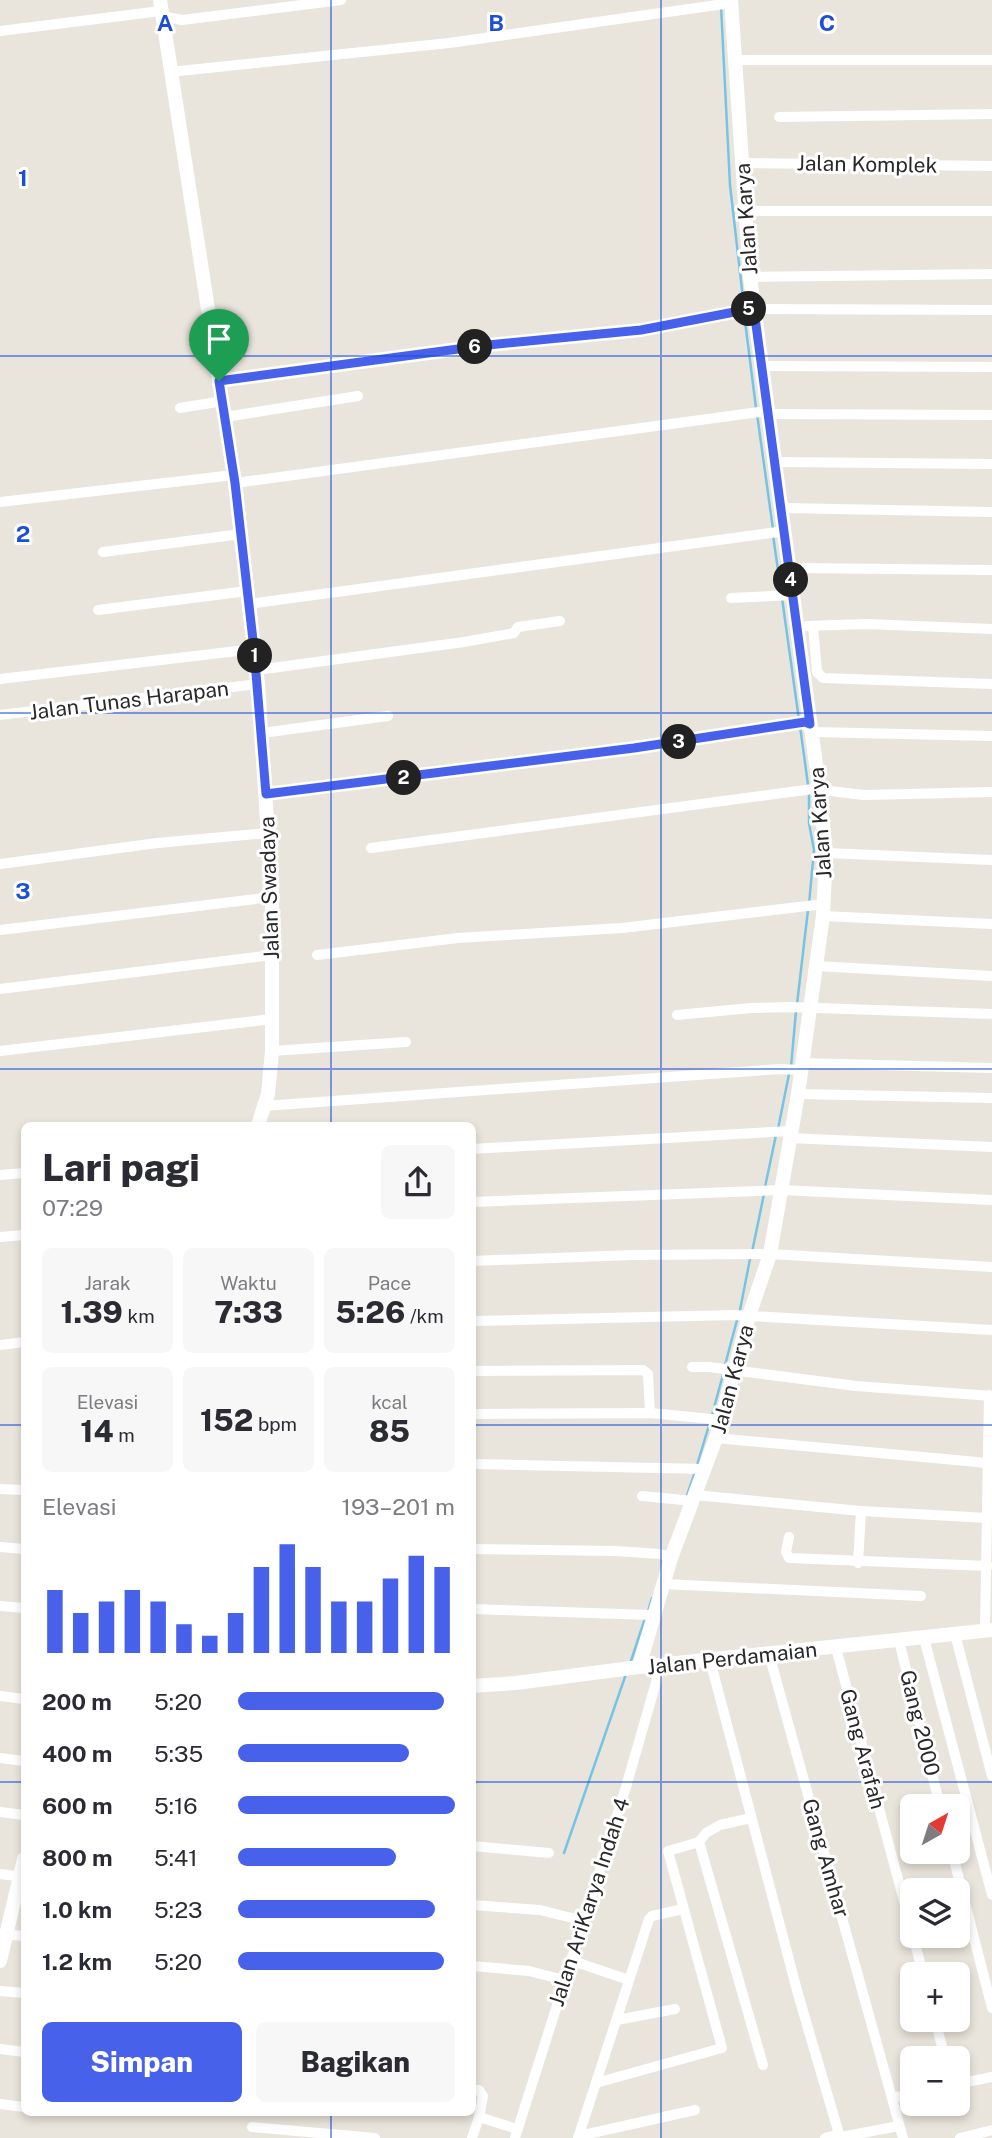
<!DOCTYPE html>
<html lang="id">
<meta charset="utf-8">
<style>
:root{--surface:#fff;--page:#f7f7f7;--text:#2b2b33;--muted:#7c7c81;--accent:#4861eb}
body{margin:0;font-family:"Public Sans",sans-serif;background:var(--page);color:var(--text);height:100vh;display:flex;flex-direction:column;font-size:26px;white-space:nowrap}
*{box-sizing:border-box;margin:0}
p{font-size:23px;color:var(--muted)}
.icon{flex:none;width:38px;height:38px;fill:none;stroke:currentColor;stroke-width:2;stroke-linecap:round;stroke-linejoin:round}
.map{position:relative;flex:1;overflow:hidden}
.drawer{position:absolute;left:21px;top:1122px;width:455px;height:994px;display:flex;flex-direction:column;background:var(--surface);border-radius:10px;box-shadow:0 4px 10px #0003}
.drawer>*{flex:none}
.needle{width:46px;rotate:39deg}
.buttons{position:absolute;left:900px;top:1794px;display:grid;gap:14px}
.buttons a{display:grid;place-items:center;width:70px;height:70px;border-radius:10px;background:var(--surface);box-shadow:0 4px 10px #0003;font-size:35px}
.pin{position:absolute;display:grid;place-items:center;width:60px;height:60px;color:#fff;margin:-72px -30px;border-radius:50% 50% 50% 0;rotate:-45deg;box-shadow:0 0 7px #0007}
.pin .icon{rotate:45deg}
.km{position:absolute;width:35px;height:35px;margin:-18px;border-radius:50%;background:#222;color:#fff;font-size:19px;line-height:35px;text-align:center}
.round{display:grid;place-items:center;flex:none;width:74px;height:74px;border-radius:10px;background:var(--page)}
.head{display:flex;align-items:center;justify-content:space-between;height:119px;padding:0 21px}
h1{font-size:38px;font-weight:800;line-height:52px}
.stats{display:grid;grid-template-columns:repeat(3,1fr);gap:10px;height:119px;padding:7px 21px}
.stats div{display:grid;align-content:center;border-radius:10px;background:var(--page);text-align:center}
.stats b{font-size:30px;font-weight:800}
.stats small{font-size:19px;font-weight:400}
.stats p{font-size:19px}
.chart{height:196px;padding:14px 21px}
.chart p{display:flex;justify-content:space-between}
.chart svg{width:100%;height:126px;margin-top:7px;stroke:var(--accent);stroke-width:6}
.cta{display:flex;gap:14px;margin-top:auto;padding:14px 21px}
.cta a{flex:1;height:80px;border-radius:10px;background:var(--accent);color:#fff;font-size:28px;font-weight:800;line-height:80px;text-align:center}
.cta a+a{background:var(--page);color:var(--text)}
ul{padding:0 21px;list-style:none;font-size:23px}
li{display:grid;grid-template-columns:112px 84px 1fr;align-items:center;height:52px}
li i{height:18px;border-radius:9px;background:var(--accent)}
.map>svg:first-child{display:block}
</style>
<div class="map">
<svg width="992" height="2138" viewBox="0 0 992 2138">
<rect width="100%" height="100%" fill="#eae5dc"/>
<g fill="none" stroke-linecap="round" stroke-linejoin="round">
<g stroke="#77c3e4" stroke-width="2.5">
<polyline points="721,6 730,185 744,307"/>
<polyline points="744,313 756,408"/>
<polyline points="757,414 773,529"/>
<polyline points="773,535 781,591"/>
<polyline points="782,598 799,720"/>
<polyline points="800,726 808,785"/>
<polyline points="809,904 814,850 809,823 809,792"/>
<polyline points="797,1004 808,910"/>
<polyline points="791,1067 796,1011"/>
<polyline points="778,1129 789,1074"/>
<polyline points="765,1187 776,1135"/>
<polyline points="752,1252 764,1194"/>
<polyline points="740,1310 750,1259"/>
<polyline points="725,1365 737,1320"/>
<polyline points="712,1415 724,1371"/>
<polyline points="697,1465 710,1422"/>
<polyline points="687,1495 695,1472"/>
<polyline points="648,1611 652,1598"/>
<polyline points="630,1664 645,1618"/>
<polyline points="564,1853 626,1674"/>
</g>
<g stroke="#fff" stroke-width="10">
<polyline points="162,16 182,20 341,0"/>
<polyline points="0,31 161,11"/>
<polyline points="735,60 992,60"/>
<polyline points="170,72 449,43 731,3"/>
<polyline points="779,117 992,114"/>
<polyline points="742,163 992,166"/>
<polyline points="744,211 992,211"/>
<polyline points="750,277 992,274"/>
<polyline points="762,366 992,367"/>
<polyline points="219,381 488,345 641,330 750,309 992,310"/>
<polyline points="180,408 223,401"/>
<polyline points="768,414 992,415"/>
<polyline points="225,417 358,396"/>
<polyline points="776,462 992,464"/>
<polyline points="235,483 767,411"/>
<polyline points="0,502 234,475"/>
<polyline points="783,508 992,512"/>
<polyline points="103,552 241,534"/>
<polyline points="790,568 992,570"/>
<polyline points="731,598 793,595"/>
<polyline points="248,604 785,531"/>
<polyline points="98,610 247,591"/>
<polyline points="806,626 866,624 992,629"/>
<polyline points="813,626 817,672 823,678 992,684"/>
<polyline points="257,670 464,642 514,633 518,627 560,621"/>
<polyline points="0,679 254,649"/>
<polyline points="0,715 258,684"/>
<polyline points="812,732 992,736"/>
<polyline points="262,733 388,716"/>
<polyline points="266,794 689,740 805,722 810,724"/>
<polyline points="371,848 813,789 864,795 992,792"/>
<polyline points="826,853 992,860"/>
<polyline points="0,864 157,843 268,833"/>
<polyline points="823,916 992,924"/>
<polyline points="0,930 272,897"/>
<polyline points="317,955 458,938 622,928 824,904"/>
<polyline points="817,966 992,976"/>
<polyline points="0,989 272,955"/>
<polyline points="677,1015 751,1008 789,1007 992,1014"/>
<polyline points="0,1051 272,1019"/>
<polyline points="272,1051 406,1042"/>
<polyline points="802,1063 992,1068"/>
<polyline points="798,1094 992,1098"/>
<polyline points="264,1106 780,1069 801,1070"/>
<polyline points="789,1138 992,1147"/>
<polyline points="472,1149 790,1131"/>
<polyline points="0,1175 24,1173"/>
<polyline points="472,1202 781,1190 992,1200"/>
<polyline points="0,1237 24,1235"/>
<polyline points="472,1261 632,1255 770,1254 992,1267"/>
<polyline points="472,1321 734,1315 992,1330"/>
<polyline points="0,1345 24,1342"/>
<polyline points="692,1367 709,1367 856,1386 992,1396"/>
<polyline points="472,1371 643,1370 648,1374 650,1413"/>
<polyline points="472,1414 650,1413 722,1420"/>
<polyline points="716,1438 988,1463"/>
<polyline points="472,1464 704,1469"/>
<polyline points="0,1489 24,1490"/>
<polyline points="695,1495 861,1511 987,1518"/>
<polyline points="642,1496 693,1501"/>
<polyline points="789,1537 786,1552 789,1558 988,1566"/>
<polyline points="0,1547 24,1549"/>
<polyline points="472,1549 615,1551 660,1554 671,1558"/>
<polyline points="858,1563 861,1511"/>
<polyline points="663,1584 921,1596"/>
<polyline points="0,1606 24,1608"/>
<polyline points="472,1609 653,1615"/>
<polyline points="985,1630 989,1395"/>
<polyline points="955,1634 992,1776"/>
<polyline points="924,1638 992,1895"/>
<polyline points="899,1641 940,1806"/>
<polyline points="836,1648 912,1931"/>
<polyline points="769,1654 903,2138"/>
<polyline points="710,1660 798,1994 839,2134 825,2138"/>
<polyline points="0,1696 24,1699"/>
<polyline points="0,1758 24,1761"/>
<polyline points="0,1812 24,1815"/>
<polyline points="699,1842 763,2065"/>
<polyline points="472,1846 549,1853"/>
<polyline points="952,1852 992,2008"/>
<polyline points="0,1874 24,1877"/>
<polyline points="472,1905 540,1910 584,1921"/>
<polyline points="0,1934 24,1936"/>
<polyline points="913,1936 923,1974"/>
<polyline points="570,1960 629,1980"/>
<polyline points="472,1966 529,1971 564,1980"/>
<polyline points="0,1991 24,1993"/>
<polyline points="617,2020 675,2009"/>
<polyline points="935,2020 944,2054"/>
<polyline points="0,2049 24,2052"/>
<polyline points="596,2083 722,2048 668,1851 699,1842 706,1833 720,1825 751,1818"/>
<polyline points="957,2084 992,2077"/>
<polyline points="472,2090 479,2090 483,2096 479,2117 517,2129"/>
<polyline points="892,2098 912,2094"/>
<polyline points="0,2104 24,2107"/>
<polyline points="252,2127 375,2138"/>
<polyline points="839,2134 841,2137 899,2126"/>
<polyline points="579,2136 695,2110"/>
<polyline points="472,2138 479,2117"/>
<polyline points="515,2138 626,1787 661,1665"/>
<polyline points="578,2138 649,1919 652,1916 683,1909"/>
<polyline points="960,2138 992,2130"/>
</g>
<g stroke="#fff" stroke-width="14">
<polyline points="160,0 235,483 258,684 272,897 272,1051 268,1094 258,1125"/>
<polyline points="639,1667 671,1558 716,1438 749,1316 770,1254 798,1094 823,916 826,853 817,772 750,277 731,0"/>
<polyline points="472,1686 516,1683 639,1667 992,1630"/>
<polyline points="0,1961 24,1859"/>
</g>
</g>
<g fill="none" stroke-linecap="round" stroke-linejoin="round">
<defs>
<polygon id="route" points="750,309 754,310 810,724 805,722 634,748 266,794 254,649 235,483 219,381 488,345 641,330"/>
</defs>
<use href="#route" stroke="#fff" stroke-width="14"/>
<use href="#route" stroke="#4861eb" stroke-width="9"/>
</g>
<path fill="none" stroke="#1d4ed8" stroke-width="2" stroke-opacity="0.55" d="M331,0V1125M661,0V2138M0,356H992M0,713H992M0,1069H992M0,1425H24M472,1425H992M0,1782H24M472,1782H992M331,2112V2138"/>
<g text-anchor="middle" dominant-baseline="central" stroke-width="6" stroke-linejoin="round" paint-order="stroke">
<g font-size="21" fill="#292929" stroke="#fff">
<text transform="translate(867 164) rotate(1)">Jalan Komplek</text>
<text transform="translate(746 219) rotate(-94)">Jalan Karya</text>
<text transform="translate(129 700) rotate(-7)">Jalan Tunas Harapan</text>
<text transform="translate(820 823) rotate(-94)">Jalan Karya</text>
<text transform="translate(269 888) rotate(-92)">Jalan Swadaya</text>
<text transform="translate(732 1379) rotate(-75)">Jalan Karya</text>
<text transform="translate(732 1658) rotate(-6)">Jalan Perdamaian</text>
<text transform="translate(920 1723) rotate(76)">Gang 2000</text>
<text transform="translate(863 1749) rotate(75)">Gang Arafah</text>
<text transform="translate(826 1858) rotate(74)">Gang Amhar</text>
<text transform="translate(589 1902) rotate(-72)">Jalan AriKarya Indah 4</text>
</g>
</g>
<g font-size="23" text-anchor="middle" font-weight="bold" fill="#1d4ed8" stroke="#fff" stroke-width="6" stroke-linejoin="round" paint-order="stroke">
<text x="165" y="31">A</text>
<text x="496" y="31">B</text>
<text x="827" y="31">C</text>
<text x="23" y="186">1</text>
<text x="23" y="542">2</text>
<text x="23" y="899">3</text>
</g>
</svg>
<div class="buttons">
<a><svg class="needle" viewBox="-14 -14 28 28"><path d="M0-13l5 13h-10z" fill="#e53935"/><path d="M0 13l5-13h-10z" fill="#7c7c81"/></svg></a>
<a><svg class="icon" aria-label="layers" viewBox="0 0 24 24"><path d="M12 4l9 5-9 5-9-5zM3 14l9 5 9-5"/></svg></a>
<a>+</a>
<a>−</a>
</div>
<div class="pin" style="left:219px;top:381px;background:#1e9e55"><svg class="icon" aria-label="arrive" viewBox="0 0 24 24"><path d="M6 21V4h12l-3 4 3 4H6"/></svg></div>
<b class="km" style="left:255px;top:656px">1</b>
<b class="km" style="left:404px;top:778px">2</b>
<b class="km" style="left:679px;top:742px">3</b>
<b class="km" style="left:791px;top:580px">4</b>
<b class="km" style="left:749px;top:309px">5</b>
<b class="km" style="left:475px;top:347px">6</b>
<section class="drawer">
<div class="head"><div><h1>Lari pagi</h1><p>07:29</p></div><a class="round"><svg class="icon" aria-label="share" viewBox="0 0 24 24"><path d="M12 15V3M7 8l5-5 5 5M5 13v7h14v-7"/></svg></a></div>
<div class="stats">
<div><p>Jarak</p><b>1.39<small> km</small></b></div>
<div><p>Waktu</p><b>7:33</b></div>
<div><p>Pace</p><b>5:26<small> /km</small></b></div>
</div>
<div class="stats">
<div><p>Elevasi</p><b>14<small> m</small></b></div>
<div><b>152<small> bpm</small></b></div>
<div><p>kcal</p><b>85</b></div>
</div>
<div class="chart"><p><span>Elevasi</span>193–201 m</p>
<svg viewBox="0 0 160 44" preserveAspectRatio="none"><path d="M5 44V22M15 44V30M25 44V26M35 44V22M45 44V26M55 44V34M65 44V38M75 44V30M85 44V14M95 44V6M105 44V14M115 44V26M125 44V26M135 44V18M145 44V10M155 44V14"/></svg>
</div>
<ul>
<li><b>200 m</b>5:20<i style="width:95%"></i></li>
<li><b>400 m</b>5:35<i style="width:79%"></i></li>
<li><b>600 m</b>5:16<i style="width:100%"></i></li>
<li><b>800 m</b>5:41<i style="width:73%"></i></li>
<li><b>1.0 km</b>5:23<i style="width:91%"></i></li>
<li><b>1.2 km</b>5:20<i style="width:95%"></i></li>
</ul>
<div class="cta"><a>Simpan</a><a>Bagikan</a></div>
</section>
</div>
